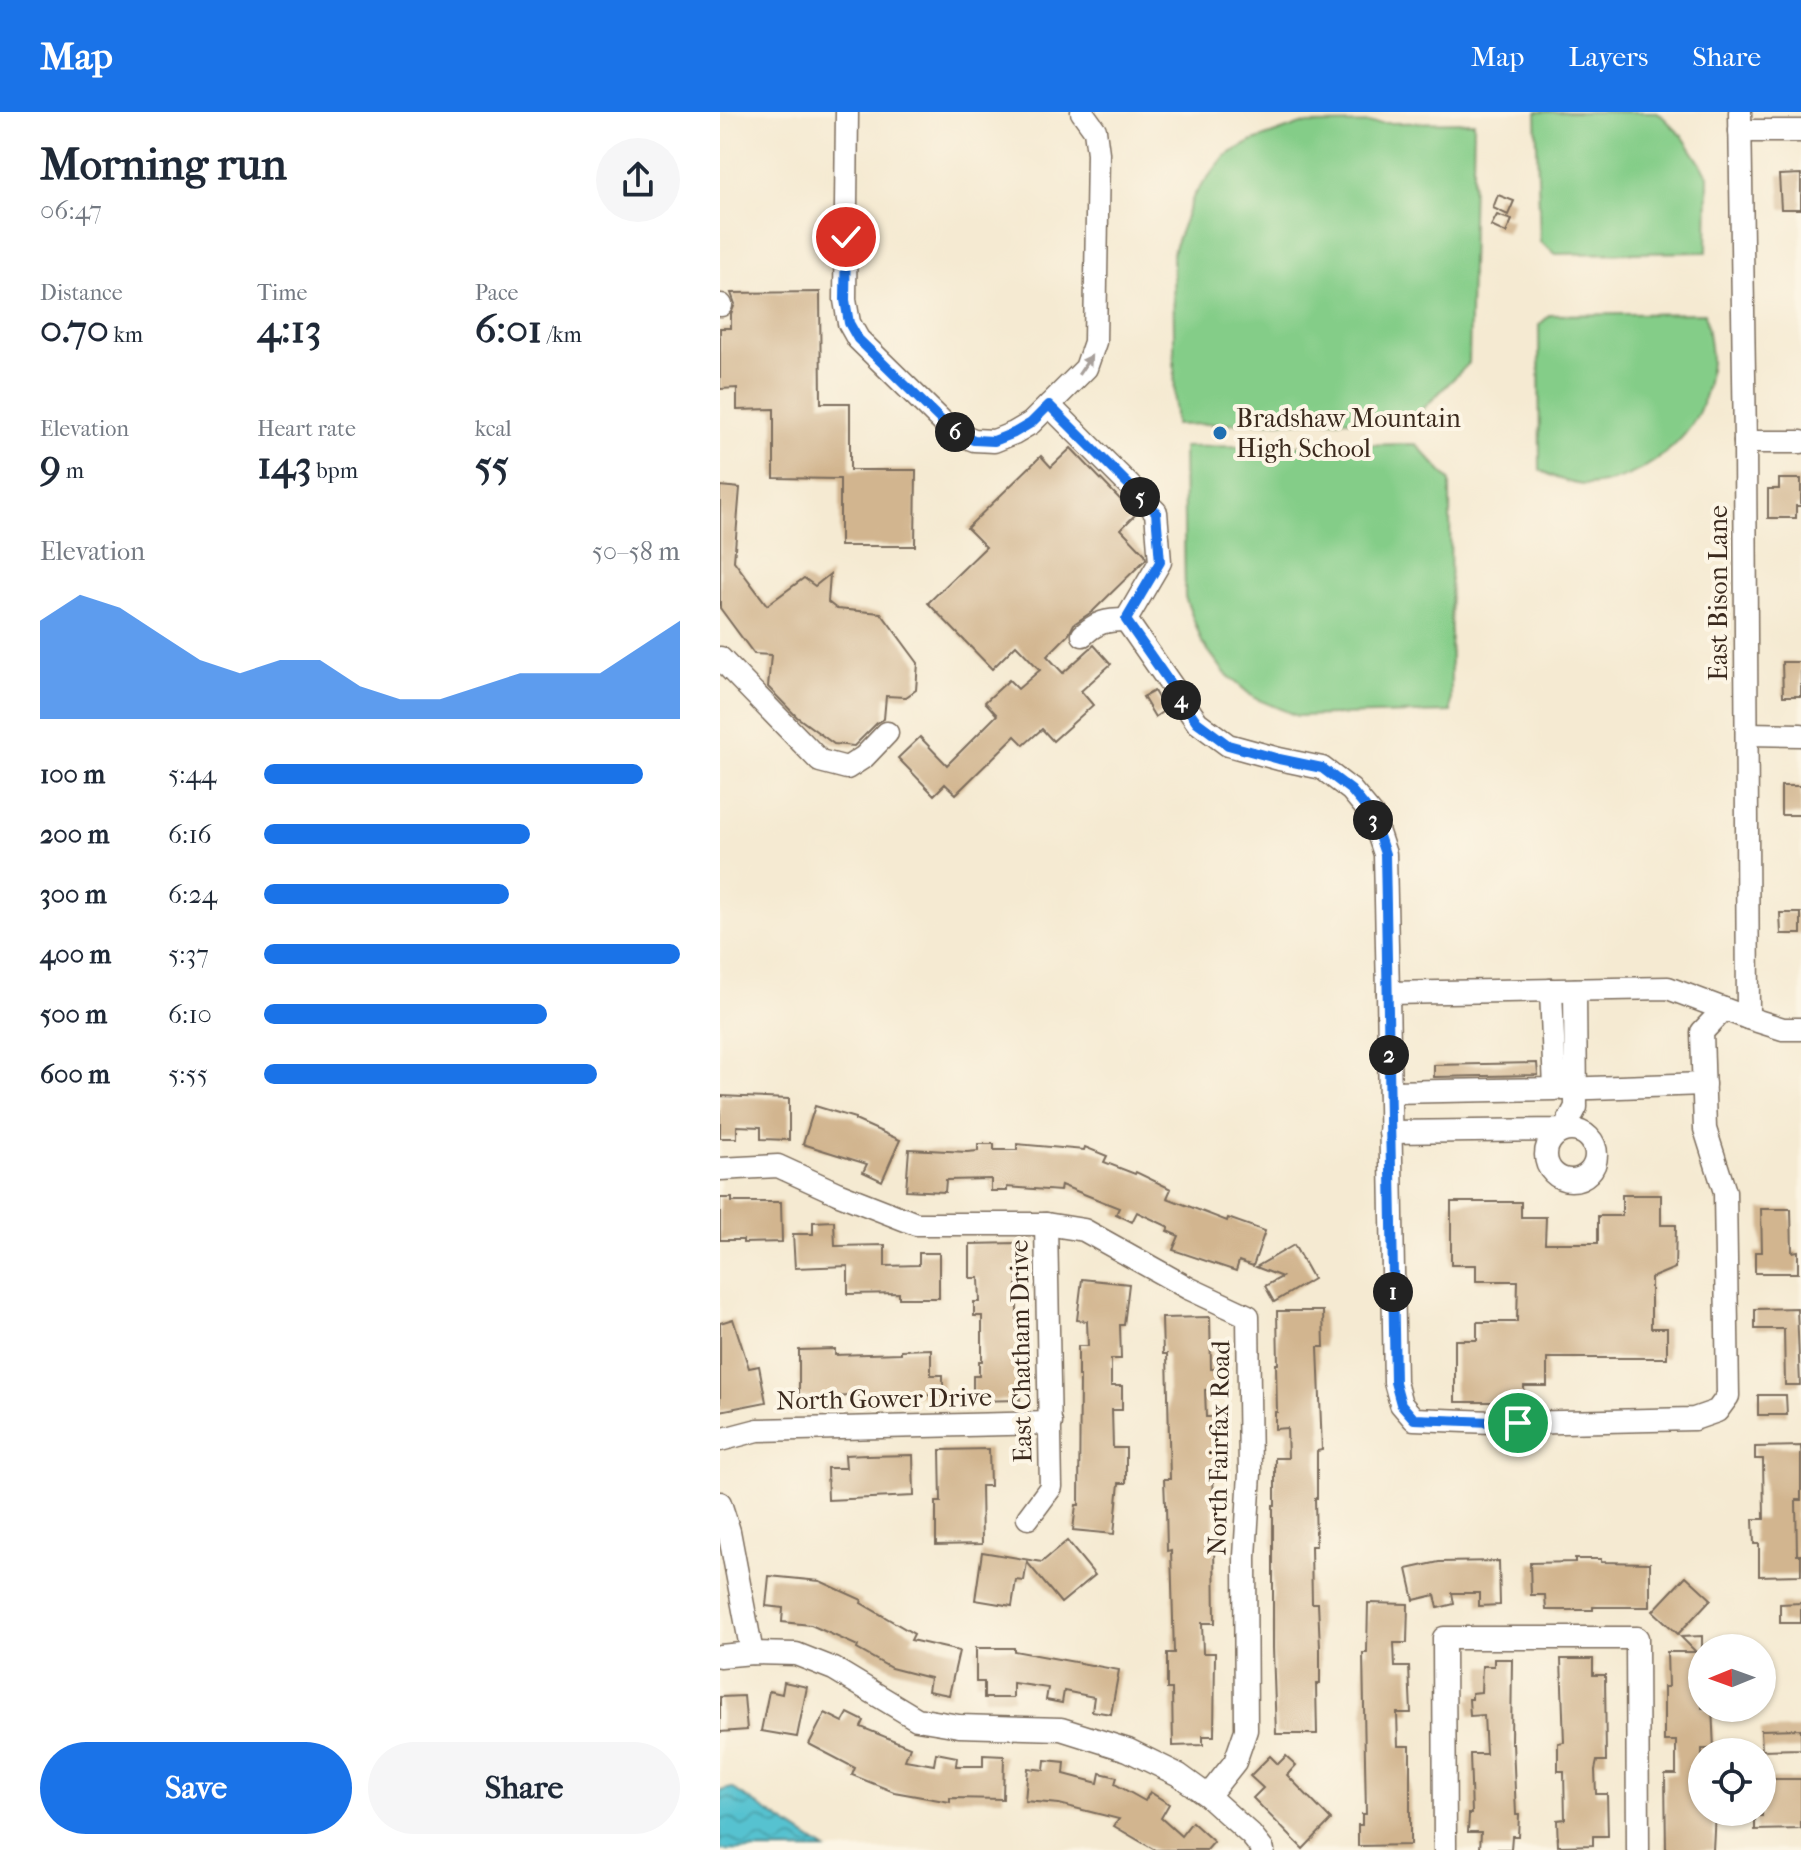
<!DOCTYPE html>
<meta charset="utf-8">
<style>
:root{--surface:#fff;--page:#f6f6f7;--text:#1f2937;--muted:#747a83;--accent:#1a73e8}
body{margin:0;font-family:"IM FELL French Canon",serif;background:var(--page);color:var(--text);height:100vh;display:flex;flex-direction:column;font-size:30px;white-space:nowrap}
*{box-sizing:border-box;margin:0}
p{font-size:26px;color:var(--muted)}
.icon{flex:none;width:44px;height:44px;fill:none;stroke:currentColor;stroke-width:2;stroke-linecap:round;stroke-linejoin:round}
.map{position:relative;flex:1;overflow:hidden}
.side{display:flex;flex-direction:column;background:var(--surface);width:720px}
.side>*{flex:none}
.needle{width:52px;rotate:269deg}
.buttons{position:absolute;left:968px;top:1522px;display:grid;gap:16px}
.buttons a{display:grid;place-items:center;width:88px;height:88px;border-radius:50%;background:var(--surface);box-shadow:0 2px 6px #0004;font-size:40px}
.pin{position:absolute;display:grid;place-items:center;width:68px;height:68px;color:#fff;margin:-34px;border:4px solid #fff;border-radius:50%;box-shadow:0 2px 8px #0007}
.km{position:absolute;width:40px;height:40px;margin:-20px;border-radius:50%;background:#222;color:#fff;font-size:22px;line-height:40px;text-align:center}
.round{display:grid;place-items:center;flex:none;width:84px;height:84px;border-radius:42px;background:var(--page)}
.overview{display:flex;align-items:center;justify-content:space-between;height:136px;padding:0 40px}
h1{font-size:44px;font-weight:700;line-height:60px}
.stats{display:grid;grid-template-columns:repeat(3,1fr);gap:12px;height:136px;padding:8px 40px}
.stats div{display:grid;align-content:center}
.stats b{font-size:40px;font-weight:700}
.stats small{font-size:22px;font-weight:400}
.stats p{font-size:22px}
.chart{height:224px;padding:16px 40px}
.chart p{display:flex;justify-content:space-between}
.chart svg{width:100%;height:144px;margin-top:8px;fill:var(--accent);opacity:.7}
.button{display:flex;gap:16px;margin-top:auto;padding:16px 40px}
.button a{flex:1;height:92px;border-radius:48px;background:var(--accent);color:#fff;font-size:32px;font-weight:700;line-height:92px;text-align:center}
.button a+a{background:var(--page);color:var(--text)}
ul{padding:0 40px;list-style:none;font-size:26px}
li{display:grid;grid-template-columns:128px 96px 1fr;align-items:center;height:60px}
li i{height:20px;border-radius:10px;background:var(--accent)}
header{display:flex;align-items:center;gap:48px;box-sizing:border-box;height:112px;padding:0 40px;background:var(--accent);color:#fff}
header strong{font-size:38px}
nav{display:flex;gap:44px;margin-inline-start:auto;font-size:28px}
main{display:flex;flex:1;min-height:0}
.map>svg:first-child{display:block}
</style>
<header>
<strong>Map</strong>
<nav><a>Map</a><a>Layers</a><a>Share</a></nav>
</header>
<main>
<section class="side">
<div class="overview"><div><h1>Morning run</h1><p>06:47</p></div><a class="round"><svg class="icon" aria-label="share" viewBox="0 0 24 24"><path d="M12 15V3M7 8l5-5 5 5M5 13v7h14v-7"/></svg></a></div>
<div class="stats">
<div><p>Distance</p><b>0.70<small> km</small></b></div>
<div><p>Time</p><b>4:13</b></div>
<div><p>Pace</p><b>6:01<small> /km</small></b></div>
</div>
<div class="stats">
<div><p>Elevation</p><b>9<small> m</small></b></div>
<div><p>Heart rate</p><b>143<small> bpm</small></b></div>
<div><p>kcal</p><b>55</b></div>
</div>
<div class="chart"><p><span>Elevation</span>50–58 m</p>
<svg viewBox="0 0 160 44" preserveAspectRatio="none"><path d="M0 44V14L10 6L20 10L30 18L40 26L50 30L60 26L70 26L80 34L90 38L100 38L110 34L120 30L130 30L140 30L150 22L160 14V44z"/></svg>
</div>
<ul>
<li><b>100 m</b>5:44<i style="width:91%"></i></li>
<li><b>200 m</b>6:16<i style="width:64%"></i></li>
<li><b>300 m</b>6:24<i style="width:59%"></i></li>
<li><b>400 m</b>5:37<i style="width:100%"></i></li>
<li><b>500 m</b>6:10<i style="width:68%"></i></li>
<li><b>600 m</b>5:55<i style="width:80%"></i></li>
</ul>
<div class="button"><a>Save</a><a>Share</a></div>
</section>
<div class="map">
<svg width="1081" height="1738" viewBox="0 0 1081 1738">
<defs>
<pattern id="water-waves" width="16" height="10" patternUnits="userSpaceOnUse" patternTransform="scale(2)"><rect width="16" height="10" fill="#56c2d0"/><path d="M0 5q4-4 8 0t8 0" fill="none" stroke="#489ea8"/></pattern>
</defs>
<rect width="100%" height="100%" fill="#fcf5e5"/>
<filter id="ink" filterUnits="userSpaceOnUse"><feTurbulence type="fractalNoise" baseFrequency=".0125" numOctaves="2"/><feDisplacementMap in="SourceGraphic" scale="16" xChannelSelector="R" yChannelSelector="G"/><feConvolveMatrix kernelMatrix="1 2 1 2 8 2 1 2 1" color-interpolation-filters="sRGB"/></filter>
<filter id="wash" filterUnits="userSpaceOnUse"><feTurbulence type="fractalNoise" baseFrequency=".006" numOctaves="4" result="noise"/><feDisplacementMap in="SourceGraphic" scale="32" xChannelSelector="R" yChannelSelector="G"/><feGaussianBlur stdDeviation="1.8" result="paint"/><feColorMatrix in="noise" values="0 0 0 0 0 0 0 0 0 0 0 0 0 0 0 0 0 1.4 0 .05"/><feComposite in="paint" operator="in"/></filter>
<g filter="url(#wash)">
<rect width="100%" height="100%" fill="#f5ead2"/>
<g fill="#84cd88" stroke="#607c53" stroke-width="2">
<polygon points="816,0 937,0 941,3 963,25 988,63 987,140 836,142 820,130"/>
<polygon points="754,10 749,251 694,306 455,313 453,139 474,83 505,44 531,30 581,12"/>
<path d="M985,201C987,216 991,234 991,250C990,262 986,280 982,292C966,336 913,371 867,373C851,373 834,365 820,358L819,213L830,203Z"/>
<polygon points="696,332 730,369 731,600 577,604 534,586 505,561 482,530 465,485 463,335"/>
</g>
<polygon fill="url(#water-waves)" stroke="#487677" stroke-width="2" points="12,1676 106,1738 0,1738 0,1679"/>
<g id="blocks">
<g fill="#d2b58f">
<polygon points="1081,62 1081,97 1061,97 1059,63"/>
<polygon points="778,83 794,89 788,103 773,96"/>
<polygon points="777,103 792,108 786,121 771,114"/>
<polygon points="100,180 101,291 130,291 130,358 196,358 195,434 120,434 120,367 54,366 54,297 17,298 17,276 0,277 0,216 11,216 11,202 15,192 11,181"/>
<polygon points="351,336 415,403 401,417 425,442 426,447 373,499 354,512 349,522 327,544 343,561 374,533 391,552 361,579 373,593 333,629 322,617 304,633 295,624 236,682 225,672 214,683 178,646 200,625 227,653 277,603 265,590 289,568 298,577 320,558 296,533 272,557 208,491 266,435 247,416 321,344 331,355"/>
<polygon points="1059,367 1081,367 1081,394 1076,394 1076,406 1048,406 1048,377 1059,377"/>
<polygon points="0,374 20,376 14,449 47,493 84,466 95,474 110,462 108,490 117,497 161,501 198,551 196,578 186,585 166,584 164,607 157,611 134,634 114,632 77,605 48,575 51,543 34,542 0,496"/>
<polygon points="1062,550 1081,550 1081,584 1063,584"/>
<polygon points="434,579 445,598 435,605 423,585"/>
<rect x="1061" y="674" width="20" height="29"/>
<polygon points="1060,801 1081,801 1081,822 1061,822"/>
<polygon points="817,951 818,963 714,965 714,953"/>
<polygon points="0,984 69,987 69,1028 41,1027 41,1015 17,1014 17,1026 0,1026"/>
<polygon points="95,994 135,1006 135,1008 180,1028 162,1069 143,1060 147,1052 83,1032"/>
<polygon points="258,1032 274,1032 274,1038 297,1038 297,1032 364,1038 365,1035 387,1044 384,1050 415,1062 416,1060 451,1077 447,1086 507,1109 508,1106 545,1119 533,1154 519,1149 516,1159 453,1138 459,1124 447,1119 449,1115 417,1100 412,1110 396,1102 399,1096 341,1073 340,1079 287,1075 287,1079 271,1079 271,1067 226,1068 225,1080 186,1078 189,1037 247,1040 258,1039"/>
<polygon points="902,1083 941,1083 941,1113 956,1113 955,1156 931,1166 931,1216 947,1216 947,1246 827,1246 827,1274 804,1274 804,1290 735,1290 735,1228 757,1228 757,1210 797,1210 798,1169 756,1169 756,1153 731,1153 731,1090 801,1090 801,1105 826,1105 825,1131 878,1131 878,1104 902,1104"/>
<polygon points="0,1086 12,1086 12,1090 61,1090 62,1130 23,1131 23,1128 0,1128"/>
<polygon points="1041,1097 1071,1097 1072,1140 1078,1139 1078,1161 1035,1161 1035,1140 1042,1140"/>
<polygon points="114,1109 115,1134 165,1133 165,1154 199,1153 199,1141 219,1141 219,1186 179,1186 179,1181 128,1182 128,1154 75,1156 73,1122 93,1122 93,1110"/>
<polygon points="297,1131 297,1243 299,1243 300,1288 253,1289 253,1264 259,1264 259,1249 262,1249 262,1204 254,1204 254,1190 260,1190 259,1166 250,1166 250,1132"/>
<polygon points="574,1133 593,1167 554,1190 545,1174 562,1165 536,1155"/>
<polygon points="362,1167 409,1172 404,1213 400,1213 401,1247 391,1247 391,1274 402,1274 402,1298 392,1298 393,1336 406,1336 406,1371 399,1371 394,1422 353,1418 356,1393 359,1393 360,1264 358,1264 358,1234 368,1234 367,1209 357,1208"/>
<polygon points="1077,1196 1080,1273 1065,1273 1064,1217 1035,1217 1035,1197"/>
<polygon points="557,1199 603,1199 604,1235 598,1235 602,1338 597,1339 597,1386 595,1386 596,1434 591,1434 592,1491 598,1491 600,1536 600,1572 596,1572 597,1622 556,1622 553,1536 553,1393 555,1393 555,1346 568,1346 567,1316 555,1317 555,1300 557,1300 556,1252 558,1252"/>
<polygon points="490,1205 491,1257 496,1257 496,1277 485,1278 486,1305 496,1305 497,1345 493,1345 495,1511 482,1511 483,1541 495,1541 494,1624 483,1624 483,1633 453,1634 452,1577 447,1577 447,1541 454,1541 451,1438 447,1439 446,1393 445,1393 444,1367 450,1367 447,1242 443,1242 442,1206"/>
<polygon points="13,1207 29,1256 39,1254 46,1290 0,1299 0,1211"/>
<polygon points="115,1237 115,1243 181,1241 181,1238 211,1237 211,1263 223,1263 223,1283 79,1285 79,1238"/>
<polygon points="1038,1283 1066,1283 1067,1303 1038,1303"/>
<polygon points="1081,1334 1081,1388 1076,1388 1077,1443 1081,1443 1081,1463 1039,1464 1039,1432 1034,1432 1033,1407 1044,1407 1043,1347 1035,1347 1035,1335"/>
<polygon points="269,1337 270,1374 261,1374 262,1432 216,1433 216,1390 221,1390 220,1338"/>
<polygon points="146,1342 146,1344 193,1343 194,1384 108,1388 107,1356 126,1356 125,1343"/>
<polygon points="347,1429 375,1463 341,1491 307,1450 304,1469 296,1468 292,1494 255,1488 262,1440 322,1450"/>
<polygon points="855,1447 881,1447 881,1450 930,1451 930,1495 873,1495 873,1498 826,1498 825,1483 811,1483 810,1451 855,1450"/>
<polygon points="779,1449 780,1493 759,1494 759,1481 732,1481 734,1492 718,1496 715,1483 694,1488 687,1457 719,1450"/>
<polygon points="49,1464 100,1469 142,1488 141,1491 194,1522 191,1528 239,1539 229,1583 208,1579 210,1566 171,1556 137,1537 138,1534 91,1513 62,1510 63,1496 46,1494"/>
<polygon points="966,1464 991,1487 958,1522 933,1499"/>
<polygon points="648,1491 688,1492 687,1531 674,1531 675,1555 689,1555 691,1601 677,1601 678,1634 690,1634 690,1733 638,1734 638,1713 642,1713 642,1702 646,1702 643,1541 647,1541"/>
<polygon points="1081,1491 1081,1511 1060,1511 1060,1492"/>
<polygon points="982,1524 982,1596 992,1596 994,1637 982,1637 982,1700 995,1700 993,1738 946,1738 945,1662 956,1662 956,1629 944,1629 944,1575 948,1575 947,1540 976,1540 961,1525"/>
<polygon points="256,1536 294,1536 294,1539 399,1558 391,1602 372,1599 374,1585 344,1579 342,1591 326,1588 328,1576 293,1571 293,1586 264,1586 264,1570 256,1570"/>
<polygon points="774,1547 792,1547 791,1631 793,1631 796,1703 799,1703 798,1724 792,1724 791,1737 760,1737 761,1720 748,1720 749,1702 752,1702 750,1642 766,1642 764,1603 750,1604 749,1587 752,1587 752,1581 761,1580 762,1554 774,1554"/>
<polygon points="841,1547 873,1547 873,1563 885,1563 886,1649 877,1649 875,1658 876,1682 887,1682 888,1724 873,1724 873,1733 838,1734 837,1708 845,1707 844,1659 838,1659 838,1631 844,1630"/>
<polygon points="64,1570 87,1575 77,1625 41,1619 49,1579 62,1582"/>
<polygon points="24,1584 27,1618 0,1620 0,1585"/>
<polygon points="105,1601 123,1610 128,1601 144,1609 141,1615 190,1635 185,1648 214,1653 216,1641 237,1645 236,1654 263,1654 263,1643 284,1644 283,1687 230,1686 230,1690 174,1680 132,1663 135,1656 89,1632"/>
<polygon points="1081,1617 1081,1637 1042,1638 1041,1618"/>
<polygon points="550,1644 558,1652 566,1644 576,1653 567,1663 611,1708 583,1737 533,1686 543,1676 530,1664"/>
<polygon points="325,1648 345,1650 344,1662 378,1671 380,1661 397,1665 395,1672 425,1689 430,1680 449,1692 441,1706 461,1724 472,1710 494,1730 487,1738 435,1738 394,1714 399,1707 339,1692 305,1689 308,1656 324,1658"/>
<polygon points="1042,1667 1081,1667 1081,1717 1035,1718 1035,1704 1042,1704"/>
</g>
</g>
</g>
<g filter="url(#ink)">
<use href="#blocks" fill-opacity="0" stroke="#7c6d5d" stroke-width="2"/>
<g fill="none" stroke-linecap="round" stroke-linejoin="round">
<defs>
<g id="minor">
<polyline points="127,0 125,188 129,211 138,227 232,319 254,328 274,329 294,321 311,311 366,256 375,230 378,41 375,18 362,0"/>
<polyline points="1020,0 1025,330 1028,906 1063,917 1081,917"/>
<polyline points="1020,19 1081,19"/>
<polyline points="0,193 1,193"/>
<polyline points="329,293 436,400 440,450 406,508 477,610 508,633 559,647 602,656 631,678 652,703 665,742 668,881 948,876 1028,906"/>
<polyline points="1025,330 1081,330"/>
<path d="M363,523C377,510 386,508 406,508"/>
<polyline points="0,546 100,649 127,656 144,645 167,621"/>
<polyline points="1027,622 1081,623"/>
<polyline points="668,881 675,1270 681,1292 694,1307 798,1311 974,1307 997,1299 1008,1284 1005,1080 985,1017 982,920 1004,897"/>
<polyline points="843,977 984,972"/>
<polyline points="670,980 835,977 831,878"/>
<circle cx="851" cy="1043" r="25"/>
<polyline points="670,1020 844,1018 856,995 855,878"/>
<polyline points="0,1057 58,1054 117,1081 196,1112 326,1112 364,1118 468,1176 528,1204 530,1361 525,1445 526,1618 515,1650 488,1684"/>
<polyline points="0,1328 38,1318 331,1311"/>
<polyline points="0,1391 9,1419 32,1541"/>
<polyline points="308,1406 331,1375 326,1112"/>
<polyline points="0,1544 32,1541 76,1542 114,1557 197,1607 239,1614 341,1617 408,1638 459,1663 488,1684 531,1723 543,1738"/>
<polyline points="725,1738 724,1526 917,1526 918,1738"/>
</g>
</defs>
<use href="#minor" stroke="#7c6d5d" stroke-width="25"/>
<use href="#minor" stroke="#fff" stroke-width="22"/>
</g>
<defs><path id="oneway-solid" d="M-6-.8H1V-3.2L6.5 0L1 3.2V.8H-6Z" transform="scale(2)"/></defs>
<use fill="#a79f9a" href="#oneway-solid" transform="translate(365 253) rotate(-56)"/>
</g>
<g fill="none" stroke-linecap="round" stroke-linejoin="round" filter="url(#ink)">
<defs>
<polyline id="route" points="126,125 125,188 129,211 138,227 232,319 254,328 274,329 294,321 311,311 329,293 436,400 440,450 406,508 477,610 508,633 559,647 602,656 631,678 652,703 665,742 675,1270 681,1292 694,1307 798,1311"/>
</defs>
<use href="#route" stroke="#fff" stroke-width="16"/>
<use href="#route" stroke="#1a73e8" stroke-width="10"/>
</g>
<circle fill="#1f6fb2" stroke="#fcf5e5" stroke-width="3" cx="500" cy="321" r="8"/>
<g text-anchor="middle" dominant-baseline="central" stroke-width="8" stroke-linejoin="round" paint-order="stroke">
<g font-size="26" fill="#3b2a1e" stroke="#fcf5e5" text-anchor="start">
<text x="516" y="306">Bradshaw Mountain<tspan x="516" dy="30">High School</tspan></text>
</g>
<g font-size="26" fill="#3b2a1e" stroke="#fcf5e5">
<text transform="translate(998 481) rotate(-90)">East Bison Lane</text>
<text transform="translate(301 1239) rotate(-91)">East Chatham Drive</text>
<text transform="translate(164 1287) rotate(-1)">North Gower Drive</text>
<text transform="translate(499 1336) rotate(-89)">North Fairfax Road</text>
</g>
</g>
</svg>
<div class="buttons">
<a><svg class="needle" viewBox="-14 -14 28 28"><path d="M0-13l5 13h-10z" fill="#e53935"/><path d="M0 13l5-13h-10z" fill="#747a83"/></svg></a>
<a><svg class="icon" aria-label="locate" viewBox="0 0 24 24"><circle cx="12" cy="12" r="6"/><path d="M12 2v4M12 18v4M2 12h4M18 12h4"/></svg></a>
</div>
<div class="pin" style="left:798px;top:1311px;background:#1e9e55"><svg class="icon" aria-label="arrive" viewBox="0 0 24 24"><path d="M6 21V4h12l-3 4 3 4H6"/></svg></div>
<div class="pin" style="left:126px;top:125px;background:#d93025"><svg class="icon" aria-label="check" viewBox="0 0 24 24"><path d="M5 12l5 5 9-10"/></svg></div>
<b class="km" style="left:673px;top:1180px">1</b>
<b class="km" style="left:669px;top:943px">2</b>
<b class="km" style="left:653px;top:708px">3</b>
<b class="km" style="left:461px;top:588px">4</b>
<b class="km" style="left:420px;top:385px">5</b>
<b class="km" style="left:235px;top:320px">6</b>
</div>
</main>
